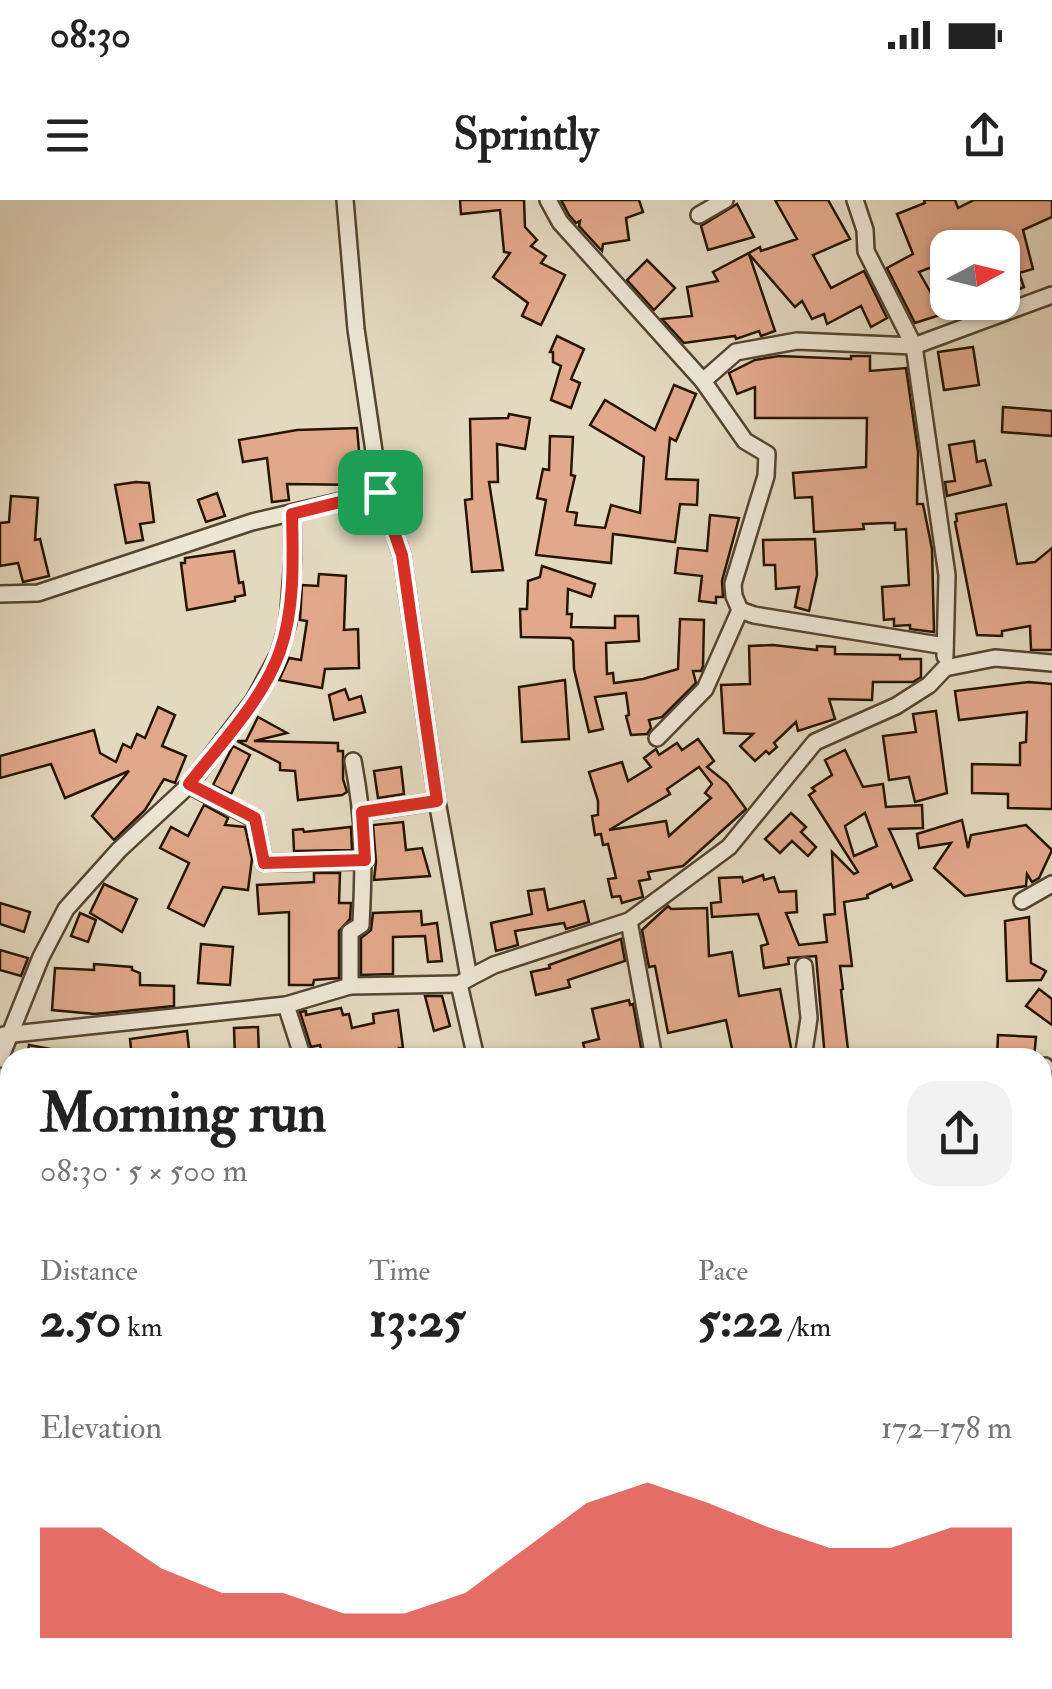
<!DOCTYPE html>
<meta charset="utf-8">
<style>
:root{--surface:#fff;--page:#f2f2f2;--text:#222;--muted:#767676;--accent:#d93025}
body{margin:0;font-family:"IM FELL Double Pica",serif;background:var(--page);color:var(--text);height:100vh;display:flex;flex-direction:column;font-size:38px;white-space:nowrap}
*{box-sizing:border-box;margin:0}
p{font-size:32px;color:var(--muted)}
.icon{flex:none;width:55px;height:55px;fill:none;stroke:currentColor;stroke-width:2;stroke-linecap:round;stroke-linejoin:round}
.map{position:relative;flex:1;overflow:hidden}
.side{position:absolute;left:0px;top:848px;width:1052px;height:642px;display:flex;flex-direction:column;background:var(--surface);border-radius:30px 30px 0 0;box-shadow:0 2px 8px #0004}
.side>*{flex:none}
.needle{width:65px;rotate:83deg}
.controls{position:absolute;left:930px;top:30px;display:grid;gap:20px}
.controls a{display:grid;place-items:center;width:90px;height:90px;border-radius:20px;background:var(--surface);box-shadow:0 2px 8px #0004;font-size:50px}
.pin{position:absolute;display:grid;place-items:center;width:85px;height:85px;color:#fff;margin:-42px;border-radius:20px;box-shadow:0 5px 15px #0006}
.round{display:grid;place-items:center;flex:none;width:105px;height:105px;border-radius:30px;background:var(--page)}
.head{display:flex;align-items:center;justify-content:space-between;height:170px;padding:0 40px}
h1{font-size:55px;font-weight:800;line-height:75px}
.figures{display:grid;grid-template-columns:repeat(3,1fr);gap:15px;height:170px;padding:10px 40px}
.figures div{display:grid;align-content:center}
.figures b{font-size:50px;font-weight:800}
.figures small{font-size:28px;font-weight:400}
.figures p{font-size:28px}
.chart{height:280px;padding:20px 40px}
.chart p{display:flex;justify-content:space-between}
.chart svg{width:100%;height:180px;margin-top:10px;fill:var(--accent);opacity:.7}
.status{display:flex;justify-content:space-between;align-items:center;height:70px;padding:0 50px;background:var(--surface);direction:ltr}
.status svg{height:28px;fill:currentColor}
header{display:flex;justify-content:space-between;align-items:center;height:130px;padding:0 40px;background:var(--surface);font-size:45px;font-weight:800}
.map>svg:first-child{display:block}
</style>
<div class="status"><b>08:30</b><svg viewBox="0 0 49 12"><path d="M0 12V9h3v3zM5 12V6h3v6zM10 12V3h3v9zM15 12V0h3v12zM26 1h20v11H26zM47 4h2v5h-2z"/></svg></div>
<header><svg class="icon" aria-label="menu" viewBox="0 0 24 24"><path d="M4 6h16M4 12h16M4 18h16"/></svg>Sprintly<svg class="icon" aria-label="share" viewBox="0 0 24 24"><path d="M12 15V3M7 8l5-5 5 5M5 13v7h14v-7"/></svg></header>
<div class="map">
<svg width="1052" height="1489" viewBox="0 0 1052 1489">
<rect width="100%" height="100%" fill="#e3d9bf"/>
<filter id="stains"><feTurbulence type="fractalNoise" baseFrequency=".002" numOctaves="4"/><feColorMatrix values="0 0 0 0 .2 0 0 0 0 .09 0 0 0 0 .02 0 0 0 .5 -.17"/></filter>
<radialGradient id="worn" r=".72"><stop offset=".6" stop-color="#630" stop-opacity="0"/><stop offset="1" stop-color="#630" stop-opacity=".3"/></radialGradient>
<g fill="#e2a88b" stroke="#251400" stroke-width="2.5" fill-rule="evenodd">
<polygon points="460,0 524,0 525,27 537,40 531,46 546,56 541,63 565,75 541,125 522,116 528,103 493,77 510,53 504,52 500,10 461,14"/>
<polygon points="561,0 639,0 643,12 626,18 629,40 603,44 602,51 579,26 580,21 576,23 569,15"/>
<polygon points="775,0 828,0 850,39 813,55 831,88 864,71 887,118 871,127 861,106 827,124 824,114 812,119 802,101 795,107 749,54 775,131 761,136 759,131 736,139 735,136 684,143 662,119 692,116 687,87 718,81 713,72 760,47 761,51 797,39"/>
<polygon points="924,0 955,0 958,8 974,0 1052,0 1052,17 1023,30 1033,69 1019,73 1024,87 1002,97 1002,48 948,48 948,61 919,72 943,114 915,123 887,68 913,54 897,14 925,3"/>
<polygon points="737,4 754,37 708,50 701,26"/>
<polygon points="647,60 675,88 654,110 627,80"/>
<polygon points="557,136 584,149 571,179 580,183 571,208 551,200 561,166 553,162 553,152 550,152"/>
<polygon points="973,147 979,185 944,190 938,152"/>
<polygon points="779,156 851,159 851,156 870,156 870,171 906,168 918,252 917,304 923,304 932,349 934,432 910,429 910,425 894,426 894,419 884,420 882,387 909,385 906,329 895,330 895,323 887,323 863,324 864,329 814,332 812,297 795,298 793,273 866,267 867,218 755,218 755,187 737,194 729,173 755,160"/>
<polygon points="674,185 696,194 676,241 670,238 666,279 698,280 697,305 680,304 675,342 613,334 611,363 536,355 546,300 537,298 543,269 549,270 550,236 573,237 571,275 575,276 567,311 577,313 575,325 605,328 611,305 640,313 644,257 590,225 605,200 655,230"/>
<polygon points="1003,207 1052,211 1052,236 1002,232"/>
<polygon points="509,214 530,218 525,249 497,244 498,282 489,282 503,370 472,372 465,300 472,299 470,219 508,218"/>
<polygon points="357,228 362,285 287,284 289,300 272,302 267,258 243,262 239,240 297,230"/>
<polygon points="974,241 977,262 985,260 991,285 947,296 945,282 955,281 949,245"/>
<polygon points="136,282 149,283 154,322 140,324 143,340 126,343 115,285"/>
<polygon points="217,293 225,316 206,322 198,300"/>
<polygon points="11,296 38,298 35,340 40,339 49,376 23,382 18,363 0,366 0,323 9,322"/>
<polygon points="1006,304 1017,364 1035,362 1052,348 1052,450 1031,450 1030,426 1002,431 1002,436 977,435 955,322 957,321 956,314"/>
<polygon points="710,315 739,318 722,381 723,397 716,397 716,403 699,401 702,376 675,373 678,348 707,351"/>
<polygon points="815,339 817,375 809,411 795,407 799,387 776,389 775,365 764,365 763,340"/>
<polygon points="234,351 239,383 243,382 245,395 235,397 235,401 187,410 181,363 185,363 185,358"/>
<polygon points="542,366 595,384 591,397 568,389 567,414 572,414 571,427 615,428 615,416 638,416 639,441 606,443 607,474 613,473 614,483 643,479 678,469 680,419 704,420 703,466 701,471 693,471 696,483 662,517 649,520 651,528 647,534 631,535 626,516 629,515 626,493 595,497 603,529 589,532 574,469 573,441 570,438 521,437 520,409 527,409 528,381 540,377"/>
<polygon points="319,374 346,376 344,430 358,429 359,468 325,469 322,488 279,480 289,458 301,460 307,421 300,420 302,385 318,386"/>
<polygon points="773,445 817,450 817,446 835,447 835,454 900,455 900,459 921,459 921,477 913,482 873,482 872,500 829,499 835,519 798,531 796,522 774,543 777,547 769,554 766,551 755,561 740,546 753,534 724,533 721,485 750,484 749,446"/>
<polygon points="565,480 569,539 522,542 519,487"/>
<polygon points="1029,482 1052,484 1052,609 1008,608 1008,594 972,593 972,564 1020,565 1020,543 1026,542 1027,512 959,520 955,491"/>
<polygon points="345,489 349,500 361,496 365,512 334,520 329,495"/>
<polygon points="158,507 175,515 162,546 186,556 175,583 164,579 145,610 114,640 92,616 129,571 65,598 51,564 0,578 0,556 94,530 100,553 116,562 123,544 131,548 137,534 145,538"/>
<polygon points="936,511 947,593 915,602 909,577 889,580 883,536 916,532 913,514"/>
<polygon points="258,517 287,533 254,541 338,543 338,551 343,551 343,579 347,592 342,595 298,600 295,571 280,570 280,563 237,541 246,541"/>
<path d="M698,539L714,561L707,567L727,583L746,609L683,666L648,672L650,679L639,681L643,697L622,703L620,696L612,697L608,679L616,678L608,644L603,645L601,634L595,635L592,616L598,615V601L589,572L622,562L628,581L651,567L644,558L656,549L659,555L677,543L682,550ZM699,567L712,584L705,593L711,598L669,636L666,621L609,630L670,594L667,589Z"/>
<polygon points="233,546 250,555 231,594 213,585"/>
<path d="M845,550L863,587L883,584L886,607L922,605L923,628L889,629L912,680L893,688L891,684L867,695L868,698L844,702L852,766H840L843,789L841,790L849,858H825L816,756L788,758L789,764L764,768L761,746L768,744L758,714L712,717L711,703L721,702L719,678L742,677L743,682L763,675L764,680L774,677L779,692L796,691L797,712L786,713L799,745L827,742L824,715L835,714L832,652L854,674L858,672L809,595L815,591L812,588L832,575L825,560ZM865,613L877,646L854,656L845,626Z"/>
<polygon points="401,567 404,594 378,598 374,571"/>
<polygon points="204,605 228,618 225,625 245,627 252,659 248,690 223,687 204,726 168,708 189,663 160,648 171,627 188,636"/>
<polygon points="791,613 806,627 801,632 816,647 808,656 792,641 780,653 765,639"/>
<polygon points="962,620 968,648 971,635 1026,625 1052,650 1039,678 1032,682 1027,674 1026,686 965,696 934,668 951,643 919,648 917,634"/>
<polygon points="403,622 406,650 422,648 430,676 374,680 376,662 373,625"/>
<polygon points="351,627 352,650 294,651 293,630 303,629 304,632"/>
<polygon points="314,673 340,673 339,703 351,703 350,719 339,731 339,778 314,780 313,785 289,785 289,712 259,714 257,685 314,682"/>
<polygon points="104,684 137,699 122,732 90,713"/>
<polygon points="544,689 548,710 584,701 589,722 566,729 564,723 515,731 518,745 496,751 491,723 532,714 528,691"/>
<polygon points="0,703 30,712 24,732 0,724"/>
<polygon points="668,706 671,709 707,708 709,756 732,752 739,796 780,789 792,853 734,858 726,820 668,833 655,766 649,767 642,730"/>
<polygon points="421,711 422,725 437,723 442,761 428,762 425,736 393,737 393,774 361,775 361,738 371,730 373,713"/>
<polygon points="80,713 96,720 88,742 71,736"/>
<polygon points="1029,717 1031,763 1046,771 1041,780 1007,781 1005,721"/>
<polygon points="621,739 625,761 568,780 570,787 536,795 531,772 550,768 549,765"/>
<polygon points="201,744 233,747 230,785 198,783"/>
<polygon points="0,750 28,758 21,776 0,770"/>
<polygon points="94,764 132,767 132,770 140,773 140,785 174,786 174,806 95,814 52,810 55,768 94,770"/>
<polygon points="1039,789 1052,799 1052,825 1026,806"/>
<polygon points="425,796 442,796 450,826 434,831"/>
<polygon points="629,800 630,805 633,804 642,853 624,858 587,858 583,843 599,839 592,809"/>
<polygon points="341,808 343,815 349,814 352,828 374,823 373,814 398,810 403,848 399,848 400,855 323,858 320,845 311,847 300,812 306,811 306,815"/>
<polygon points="258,827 259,858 235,858 234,828"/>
<polygon points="187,831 190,858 132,858 130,839"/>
<polygon points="998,835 1036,837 1034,858 997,858"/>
<polygon points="29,845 67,852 66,858 27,858"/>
</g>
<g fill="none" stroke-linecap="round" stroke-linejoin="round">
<defs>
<g id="street">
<polyline points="345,0 356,129 380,292 402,355 437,601 469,778 459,784 476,858"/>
<polyline points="548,0 560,22 703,181"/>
<polyline points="855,0 865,30 866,51 914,146 947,375 945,456"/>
<polyline points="699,15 725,0"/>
<polyline points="0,394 38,393 252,322 380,292"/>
<polyline points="945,446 754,415 740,410 734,396 733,384 766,276 767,254 745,241 703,181 736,152 797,141 914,146 1052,95"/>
<polyline points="657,538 705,489 740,410"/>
<polyline points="189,585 255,619 264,663 365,661"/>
<polyline points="363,612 437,601"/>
<polyline points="1022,701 1052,684"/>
<polyline points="629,721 654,858"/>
<polyline points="469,778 494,765 629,721 729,647 815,542 896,506 929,485 945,468 995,458 1052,463"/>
<path d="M350,786V732L361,725C364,663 365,623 353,561"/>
<polyline points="286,805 303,858"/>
<polyline points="4,835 286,805 350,786 459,784"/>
<polyline points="803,858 809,818 804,766"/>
<polyline points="0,859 41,757 66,709 119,650 189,585 254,500 279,454 288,423 293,359 292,314"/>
<polyline points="1042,878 1045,866"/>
<polyline points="1042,1036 1052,1037"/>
<polyline points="0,1132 10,1123"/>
<polyline points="1042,1315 1052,1315"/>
<polyline points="159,1480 161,1489"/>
<polyline points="974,1480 1006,1489"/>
<polyline points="564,1489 566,1480"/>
<polyline points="586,1489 608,1480"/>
<polyline points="913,1489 915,1480"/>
</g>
</defs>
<use href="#street" stroke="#544530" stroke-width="20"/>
<use href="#street" stroke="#ede6d5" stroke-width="15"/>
</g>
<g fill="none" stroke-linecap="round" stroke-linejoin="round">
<defs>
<path id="route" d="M380,292L402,355L437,601L362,612L365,660L264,663L255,618L189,584C220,544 263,500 280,451C295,408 293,359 292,314Z"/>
</defs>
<use href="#route" stroke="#fff" stroke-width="20"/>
<use href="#route" stroke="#d93025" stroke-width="12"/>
</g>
<rect width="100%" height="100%" filter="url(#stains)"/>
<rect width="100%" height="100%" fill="url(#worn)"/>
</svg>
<div class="controls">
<a><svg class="needle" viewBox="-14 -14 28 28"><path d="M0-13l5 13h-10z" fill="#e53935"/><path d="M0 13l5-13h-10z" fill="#767676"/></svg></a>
</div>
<div class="pin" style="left:380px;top:292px;background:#1e9e55"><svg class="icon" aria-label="arrive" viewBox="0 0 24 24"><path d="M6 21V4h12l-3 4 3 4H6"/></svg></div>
<section class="side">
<div class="head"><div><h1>Morning run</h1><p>08:30 · 5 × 500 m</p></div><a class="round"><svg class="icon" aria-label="share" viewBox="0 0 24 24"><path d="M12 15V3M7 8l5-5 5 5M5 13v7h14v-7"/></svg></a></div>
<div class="figures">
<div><p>Distance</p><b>2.50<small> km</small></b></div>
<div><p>Time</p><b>13:25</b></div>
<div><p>Pace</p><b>5:22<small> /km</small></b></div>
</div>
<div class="chart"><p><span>Elevation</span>172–178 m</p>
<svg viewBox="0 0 160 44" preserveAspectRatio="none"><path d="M0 44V17L10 17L20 27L30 33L40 33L50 38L60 38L70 33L80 22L90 11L100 6L110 11L120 17L130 22L140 22L150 17L160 17V44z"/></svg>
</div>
</section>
</div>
